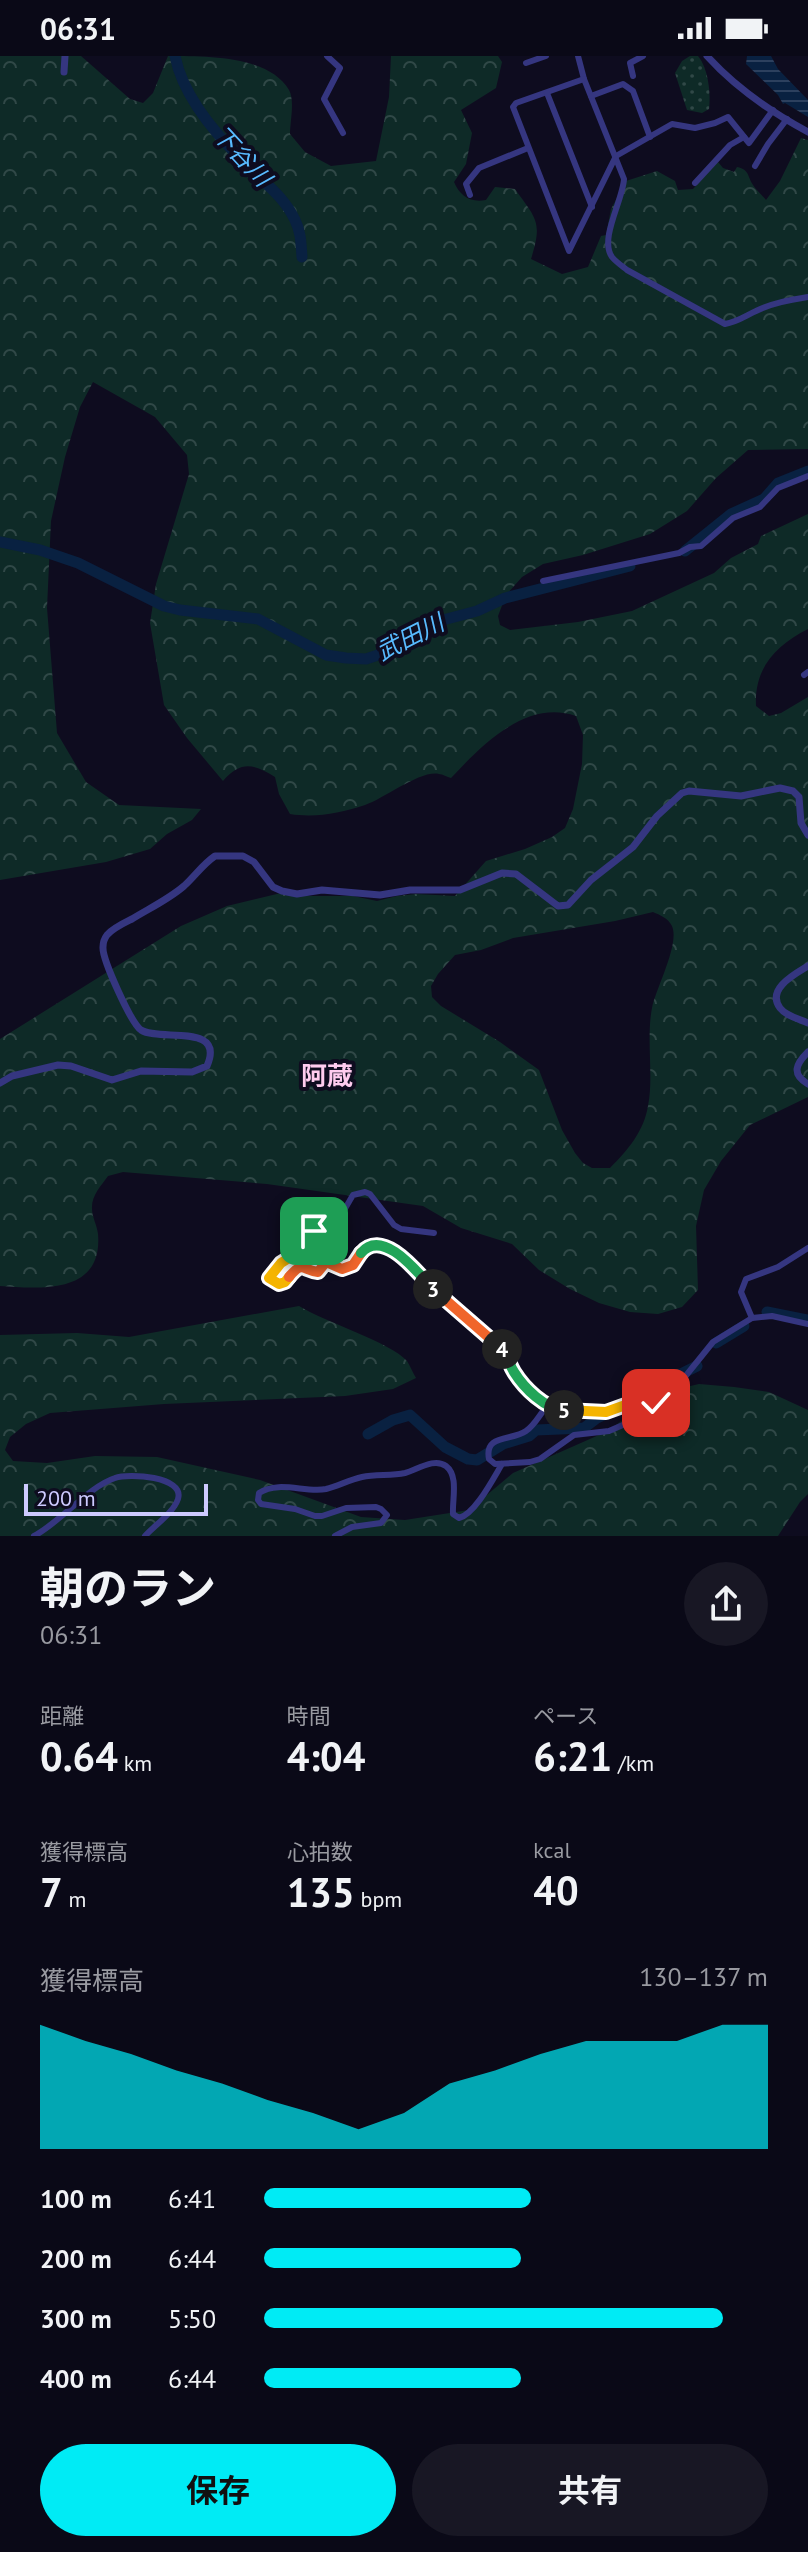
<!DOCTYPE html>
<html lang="ja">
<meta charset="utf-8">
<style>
:root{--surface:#0a0917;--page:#181724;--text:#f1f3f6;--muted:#999aa1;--accent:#00ebf5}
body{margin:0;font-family:"PT Sans","Noto Sans JP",sans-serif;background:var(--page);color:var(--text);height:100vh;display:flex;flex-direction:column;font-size:30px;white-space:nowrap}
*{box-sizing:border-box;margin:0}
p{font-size:26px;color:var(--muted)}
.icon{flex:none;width:44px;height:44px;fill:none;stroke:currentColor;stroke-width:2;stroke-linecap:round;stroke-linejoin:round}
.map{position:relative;height:1480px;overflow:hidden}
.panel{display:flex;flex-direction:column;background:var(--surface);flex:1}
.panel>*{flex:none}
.scale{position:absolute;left:24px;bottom:20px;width:184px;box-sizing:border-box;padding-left:8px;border:4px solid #cdcaff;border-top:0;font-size:22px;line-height:28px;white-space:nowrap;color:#cdcaff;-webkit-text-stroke:6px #0e0c1f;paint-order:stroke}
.pin{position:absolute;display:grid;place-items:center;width:68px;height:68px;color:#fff;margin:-34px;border-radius:16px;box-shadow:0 4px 12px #0006}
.km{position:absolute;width:40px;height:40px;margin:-20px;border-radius:50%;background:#222;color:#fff;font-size:22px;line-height:40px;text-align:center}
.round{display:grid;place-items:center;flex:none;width:84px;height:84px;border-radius:42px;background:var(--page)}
.summary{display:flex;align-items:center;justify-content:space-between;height:136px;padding:0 40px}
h1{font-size:44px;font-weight:700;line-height:60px}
.metrics{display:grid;grid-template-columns:repeat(3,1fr);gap:12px;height:136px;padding:8px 40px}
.metrics div{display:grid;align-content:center}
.metrics b{font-size:40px;font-weight:700}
.metrics small{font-size:22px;font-weight:400}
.metrics p{font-size:22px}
.chart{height:224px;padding:16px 40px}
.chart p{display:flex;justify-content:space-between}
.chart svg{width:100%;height:144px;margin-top:8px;fill:var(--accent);opacity:.7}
.cta{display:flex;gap:16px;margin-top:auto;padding:16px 40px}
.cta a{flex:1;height:92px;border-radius:48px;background:var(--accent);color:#111;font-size:32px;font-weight:700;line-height:92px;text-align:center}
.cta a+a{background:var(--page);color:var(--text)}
ul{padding:0 40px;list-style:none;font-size:26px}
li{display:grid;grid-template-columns:128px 96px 1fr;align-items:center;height:60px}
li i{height:20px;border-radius:10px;background:var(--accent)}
.status{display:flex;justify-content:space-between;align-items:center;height:56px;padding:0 40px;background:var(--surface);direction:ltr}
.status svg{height:22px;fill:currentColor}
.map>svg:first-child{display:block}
</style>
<div class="status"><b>06:31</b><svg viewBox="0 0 49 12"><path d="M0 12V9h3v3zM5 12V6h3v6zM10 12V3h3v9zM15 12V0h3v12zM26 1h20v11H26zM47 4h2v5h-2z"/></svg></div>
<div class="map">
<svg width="808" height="1480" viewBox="0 0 808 1480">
<defs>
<pattern id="grass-dots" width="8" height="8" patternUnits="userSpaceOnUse" patternTransform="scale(2)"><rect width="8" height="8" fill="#0e2a27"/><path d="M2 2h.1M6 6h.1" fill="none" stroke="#304847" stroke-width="1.8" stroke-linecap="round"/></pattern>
<pattern id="forest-crowns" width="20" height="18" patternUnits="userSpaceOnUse" patternTransform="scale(2)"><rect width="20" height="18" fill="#0e2a27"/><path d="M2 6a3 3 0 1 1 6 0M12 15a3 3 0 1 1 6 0" fill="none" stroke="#304847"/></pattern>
<pattern id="water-rules" width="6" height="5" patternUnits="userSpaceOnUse" patternTransform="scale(2)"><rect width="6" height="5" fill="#092141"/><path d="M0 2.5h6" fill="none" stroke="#2c405e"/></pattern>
</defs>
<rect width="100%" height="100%" fill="#0e0c1f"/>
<path fill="url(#grass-dots)" d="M690,0H698C708,12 711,37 709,53L702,57L687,54L675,17L682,5Z"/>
<g fill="url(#forest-crowns)" fill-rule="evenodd">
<path d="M0,0H81L130,43L143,47L153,37L168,0C208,0 269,0 289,34C295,45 290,66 290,78L305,96L331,110L376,105L389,41L391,0H498L502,6L496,32L461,54L472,77L466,108L454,126C460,140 470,147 486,144L495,131L515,133C536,163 543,165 531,203L562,218L588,211L601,180L606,179L611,153L626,125L657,115L675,125L678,134L693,133L718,106L723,112L734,116L737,111C750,114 747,120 753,129C756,134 762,139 766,144L780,125L801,82L808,84V393L748,394L716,422L687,455L650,478L583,499L543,508L522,521L506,539L498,560L500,569L510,574L578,566L632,555L714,517L731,502L758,488L761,480L808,458V573C776,589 754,612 756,650L769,660L781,657L808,641V1041L750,1069L721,1105L704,1134L696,1170L698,1234L682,1251L658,1258L630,1256L599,1247L570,1233L539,1214L512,1188L461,1172L423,1150L267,1128L123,1116L108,1120C101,1130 91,1140 92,1153C92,1161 97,1169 98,1178C103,1238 42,1233 0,1230V983L181,870L227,850L281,837L299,840H353L377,845L397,840L416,838L455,840L486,805L525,793L552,781L565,772L573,753L582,708L583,679L576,660C526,643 482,689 451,722C447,721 443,718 439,718C420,714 384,743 365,749C340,757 316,762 290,758L279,738L275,721C254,708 241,704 223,725L187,682L164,649L150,567L156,528L189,418L187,399L155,361L93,326L80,351L65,401L51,465L47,552L57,677L86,726L119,749L201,753L192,764L167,778L150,793L106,806L0,824ZM653,856C660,859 668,862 672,870C680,888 656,932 652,952C646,983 654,1021 648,1050C644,1075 628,1094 610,1112H592L583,1107L575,1097L562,1074L539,1014L500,986L441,950L432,941L431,930L438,918L455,899L481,894L513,882L615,865Z"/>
<path d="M299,1250C325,1266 390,1286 407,1305C410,1310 413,1317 416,1322L393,1333L345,1340L164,1348L50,1357L26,1368L10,1381L5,1394L13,1405L47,1407L95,1400L157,1401L260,1424L361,1461L405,1464L469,1454L513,1417L608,1375L638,1352L678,1333L699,1328L734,1331L769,1336L808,1354V1438L800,1446L778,1480H0V1279L77,1277L129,1281Z"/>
</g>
<polygon fill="url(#water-rules)" points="747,0 771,0 778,13 808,44 808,61 785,47 783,48 778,39 746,8"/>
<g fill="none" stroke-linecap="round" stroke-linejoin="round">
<g stroke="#092141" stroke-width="11">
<path d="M175,0C183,41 216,79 246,108C264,127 284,140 295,164C301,176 301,188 302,201"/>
<polyline points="0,486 40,494 78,507 164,550 180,554 258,563 326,599 346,602 366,603 378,599 405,579 424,569 477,555 505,542 630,510"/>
<polyline points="685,495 731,458 764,443 778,427 808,415"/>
<polyline points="767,1256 808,1264"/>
<polyline points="716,1287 744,1270"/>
<polyline points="638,1344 653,1334 669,1319 681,1318 697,1310"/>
<polyline points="368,1378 393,1364 410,1359 445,1391 468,1403 477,1404 503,1388 529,1380 536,1374 584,1372 597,1362 614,1354"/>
</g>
<g stroke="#353680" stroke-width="6">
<polyline points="327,0 340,12 324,43 343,77"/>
<path d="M578,0L584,23L624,123C623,144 599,183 612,201C616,206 622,210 627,214L725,268C737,266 745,260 756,255C772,247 790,244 808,241"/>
<polyline points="526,7 546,0"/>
<polyline points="633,20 630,7 643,0"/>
<polyline points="584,23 516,47 513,51 569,195 616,100 672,68 695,72 715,67 728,61 749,87 773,54"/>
<polyline points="547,37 592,151"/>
<polyline points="591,40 623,28 633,35 650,81"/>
<polyline points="755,110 768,88 787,63"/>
<polyline points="695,127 730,89 744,81"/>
<polyline points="470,139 466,128 479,112 528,92"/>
<polyline points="543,525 679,497 690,491 701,490 733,462 760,451 778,432 808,420"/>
<polyline points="804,619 808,616"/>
<path d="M434,1177L401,1173L394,1169L370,1138L365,1136L353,1139C340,1160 344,1162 318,1171L308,1190L281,1207L269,1222L279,1228C289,1225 295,1208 306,1211C310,1212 313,1215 318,1216L326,1206L342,1213C363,1206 359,1190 375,1189C401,1187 423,1226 441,1241C462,1258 483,1274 502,1293C509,1301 510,1312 516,1320C524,1331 537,1340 547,1350C540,1358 535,1369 526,1375C512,1385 484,1378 489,1403L495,1408L530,1406L540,1403L574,1379L609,1375L639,1362L684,1322L713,1286L752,1262L772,1260L808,1268"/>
<polyline points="752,1262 741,1236 746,1223 778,1211 808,1192"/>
<polyline points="547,1350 556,1353 606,1356 667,1334"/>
<path d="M34,1480C62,1465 88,1431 115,1422C128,1417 185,1420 178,1443C174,1456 154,1470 145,1480"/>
<path d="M335,1480L352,1471L381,1467L387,1459L381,1453L376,1451L346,1452L322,1460H315L295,1453L261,1448L258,1444L259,1437C279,1424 305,1437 326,1433C338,1430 349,1424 362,1421C376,1418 391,1420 405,1417C417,1414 434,1401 446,1410C459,1420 452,1444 453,1458L459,1462C475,1458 493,1423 502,1408"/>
</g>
<g stroke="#353680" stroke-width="7">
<path d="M707,0C735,31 771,56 808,76"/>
<polyline points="64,16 65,0"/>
<path d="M808,910C795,918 766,933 780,952C786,960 799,963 808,967"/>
<path d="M808,996C796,1008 791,1018 808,1028"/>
<path d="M0,1027L12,1020L58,1009L71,1010L112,1024L141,1015L192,1016L207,1010C226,966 159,986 141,974C131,967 102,903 103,891C103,887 104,883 107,879C113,872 124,867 132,863C150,852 169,843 184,830C195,820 203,808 215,800H243L254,806L273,831L282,835L297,838L322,834L380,839L410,834H460L502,817L516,818L558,850L568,849L591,824L633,791L657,760L682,737L689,735L741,740L780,732L793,735L799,741L801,767L808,779"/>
</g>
</g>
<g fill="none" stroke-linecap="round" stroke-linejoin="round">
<defs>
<polyline id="split-1" points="289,1221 285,1226 279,1228 269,1222 281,1207 308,1190 314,1175"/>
<path id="split-2" d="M289,1221C303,1204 302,1214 318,1216L326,1206L342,1213L353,1209L361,1197"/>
<path id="split-3" d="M361,1197C383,1171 418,1217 433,1233"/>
<polyline id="split-4" points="433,1233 502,1293"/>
<path id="split-5" d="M502,1293C508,1300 509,1308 514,1316C524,1332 545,1353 564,1354"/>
<polyline id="split-6" points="564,1354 606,1356 653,1339"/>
<polyline id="split-7" points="653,1339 670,1334 656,1347"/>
</defs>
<use href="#split-1" stroke="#fff" stroke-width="16"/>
<use href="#split-2" stroke="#fff" stroke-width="16"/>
<use href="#split-3" stroke="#fff" stroke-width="16"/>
<use href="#split-4" stroke="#fff" stroke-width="16"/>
<use href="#split-5" stroke="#fff" stroke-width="16"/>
<use href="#split-6" stroke="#fff" stroke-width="16"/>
<use href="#split-7" stroke="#fff" stroke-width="16"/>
<use href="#split-1" stroke="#f5b400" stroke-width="10"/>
<use href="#split-2" stroke="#f0652b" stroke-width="10"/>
<use href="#split-3" stroke="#22a559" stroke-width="10"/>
<use href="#split-4" stroke="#f0652b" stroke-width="10"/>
<use href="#split-5" stroke="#22a559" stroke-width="10"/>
<use href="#split-6" stroke="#f5b400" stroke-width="10"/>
<use href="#split-7" stroke="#22a559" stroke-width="10"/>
</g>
<g text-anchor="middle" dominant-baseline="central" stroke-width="8" stroke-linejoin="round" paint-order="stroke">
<g font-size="24" font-style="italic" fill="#58bbff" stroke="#0e0c1f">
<text transform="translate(242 100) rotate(47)">下谷川</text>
<text transform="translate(410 581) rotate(-27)">武田川</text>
</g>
<g font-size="26" font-weight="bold" fill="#ffccef" stroke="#0e0c1f">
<text x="327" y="1019">阿蔵</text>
</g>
</g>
</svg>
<div class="scale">200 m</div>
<div class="pin" style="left:314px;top:1175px;background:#1e9e55"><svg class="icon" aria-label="arrive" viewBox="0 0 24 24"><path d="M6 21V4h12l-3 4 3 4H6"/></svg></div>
<div class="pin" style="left:656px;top:1347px;background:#d93025"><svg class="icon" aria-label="check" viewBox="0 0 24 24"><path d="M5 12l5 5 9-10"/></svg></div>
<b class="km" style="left:433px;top:1233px">3</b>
<b class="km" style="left:502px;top:1293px">4</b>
<b class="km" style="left:564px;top:1354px">5</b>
</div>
<section class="panel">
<div class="summary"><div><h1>朝のラン</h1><p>06:31</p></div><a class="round"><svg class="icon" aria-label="share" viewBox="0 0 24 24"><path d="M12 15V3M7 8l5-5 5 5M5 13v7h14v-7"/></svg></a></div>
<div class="metrics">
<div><p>距離</p><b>0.64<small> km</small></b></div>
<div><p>時間</p><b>4:04</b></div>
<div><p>ペース</p><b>6:21<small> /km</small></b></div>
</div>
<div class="metrics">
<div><p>獲得標高</p><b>7<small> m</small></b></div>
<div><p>心拍数</p><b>135<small> bpm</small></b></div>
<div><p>kcal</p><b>40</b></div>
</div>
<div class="chart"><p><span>獲得標高</span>130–137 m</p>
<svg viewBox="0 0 160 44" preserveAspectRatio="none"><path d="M0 44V6L10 11L20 15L30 20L40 24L50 29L60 33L70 38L80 33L90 24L100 20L110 15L120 11L130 11L140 11L150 6L160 6V44z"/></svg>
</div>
<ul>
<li><b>100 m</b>6:41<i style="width:53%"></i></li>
<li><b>200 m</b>6:44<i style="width:51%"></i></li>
<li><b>300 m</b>5:50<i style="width:91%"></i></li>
<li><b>400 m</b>6:44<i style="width:51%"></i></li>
</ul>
<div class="cta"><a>保存</a><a>共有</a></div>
</section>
